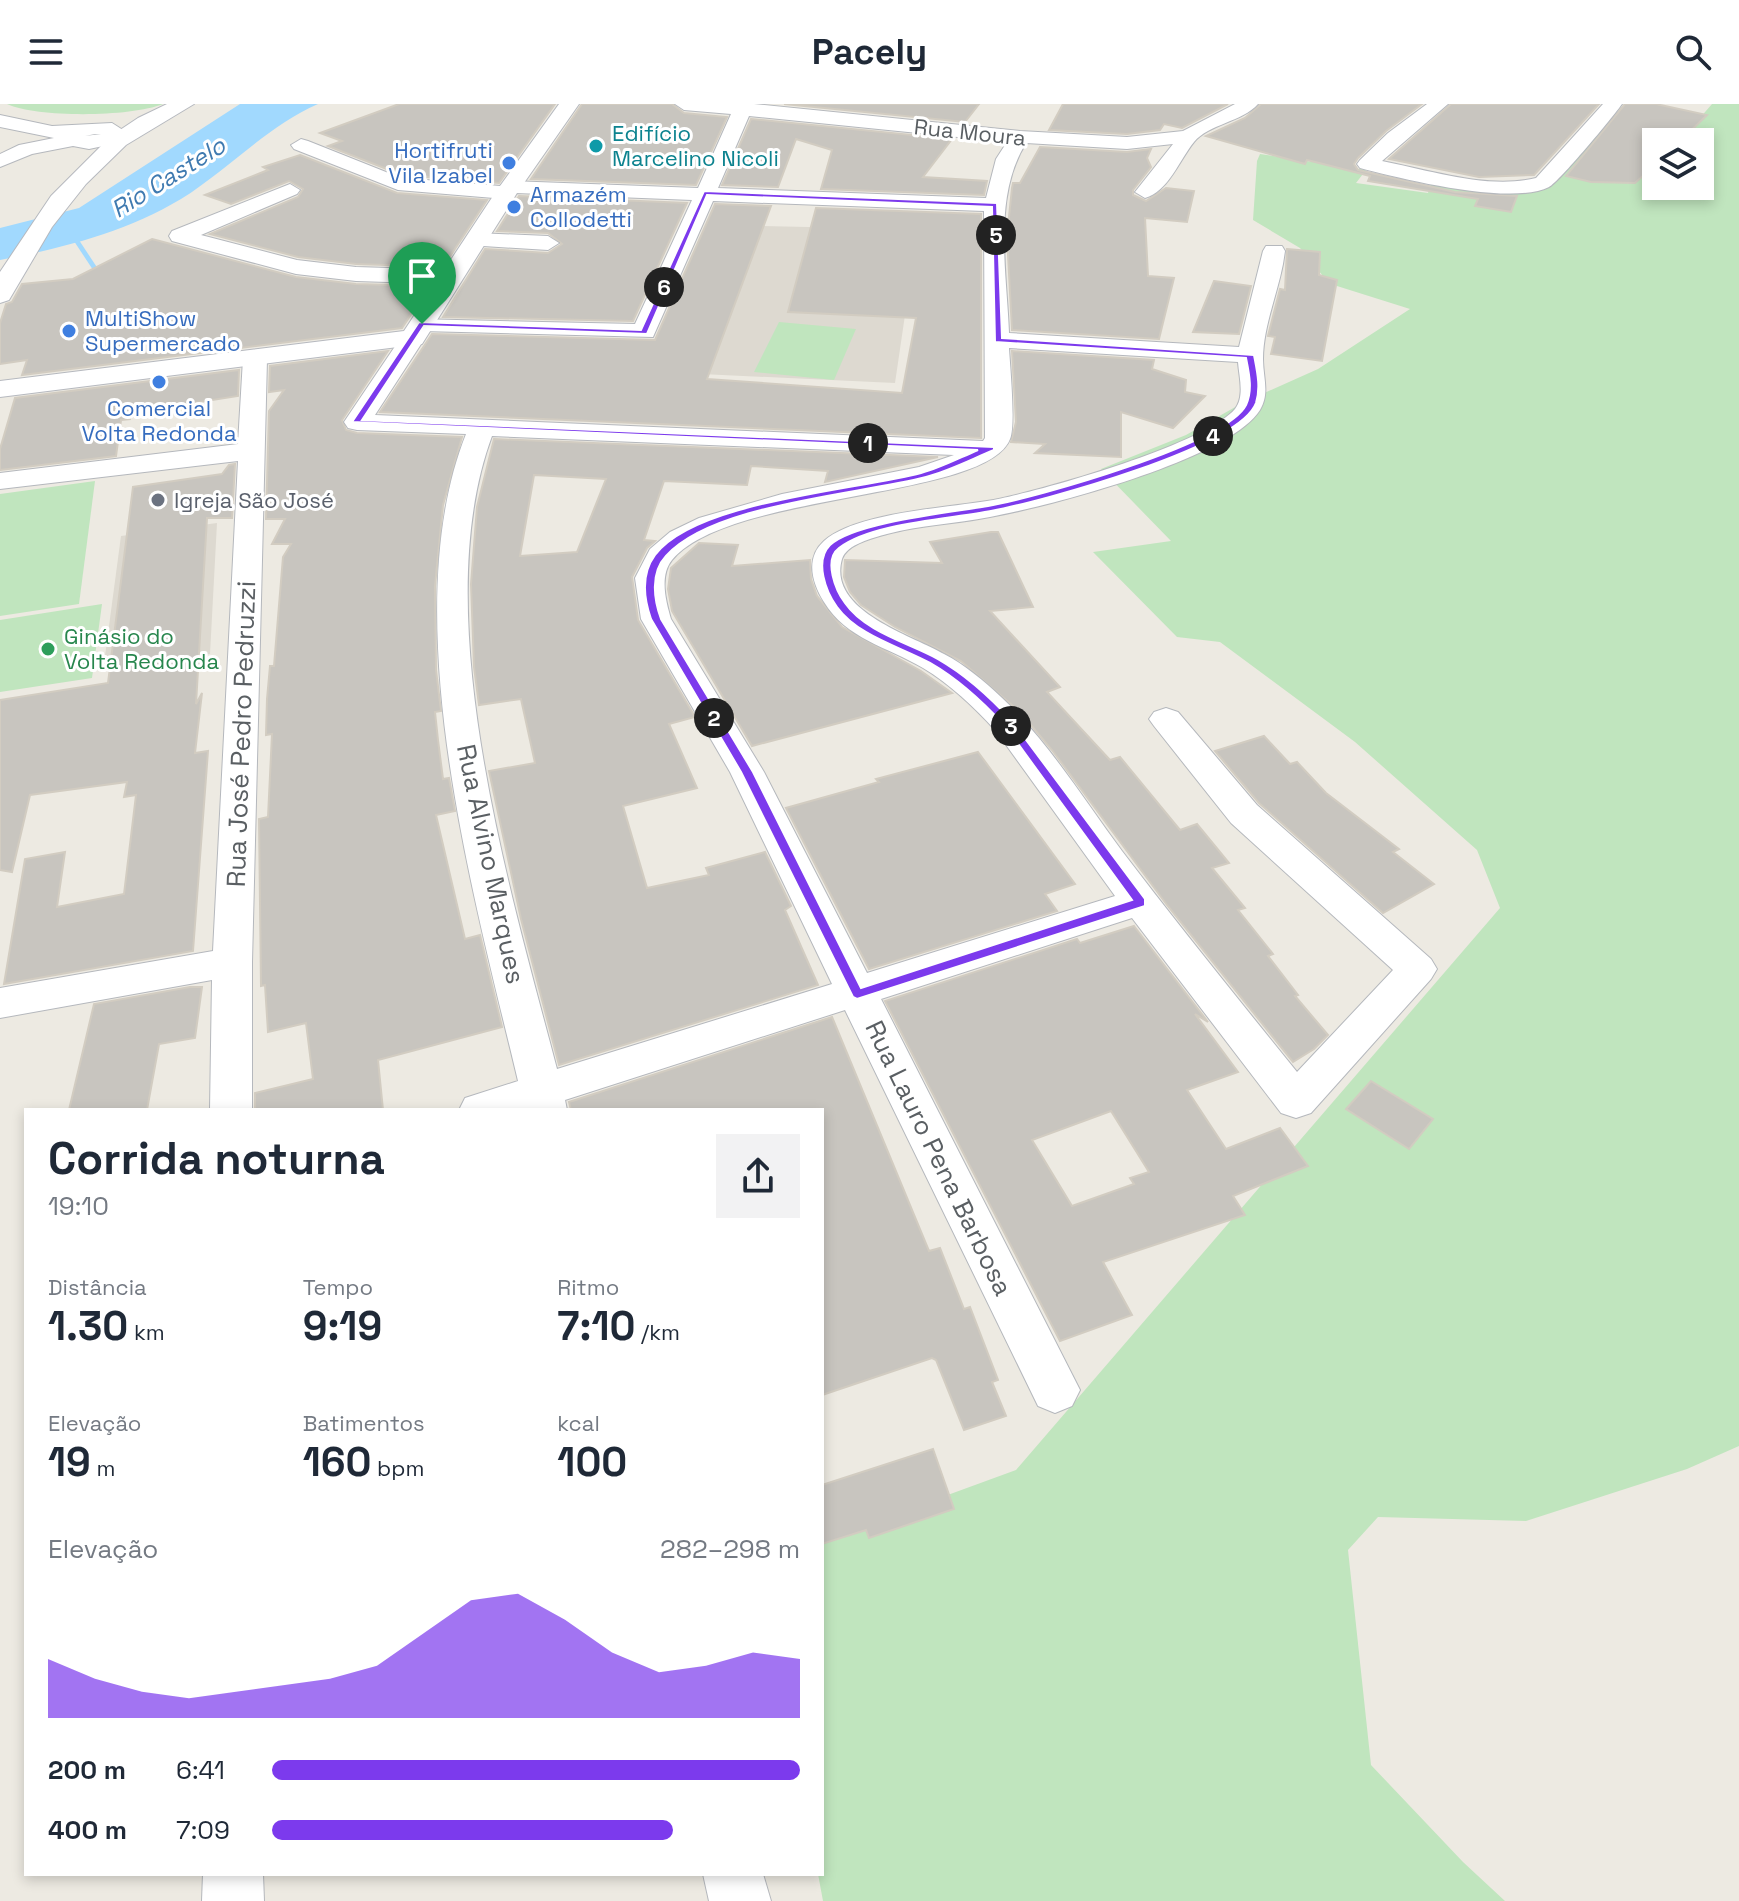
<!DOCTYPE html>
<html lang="pt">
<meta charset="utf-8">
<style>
:root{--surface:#fff;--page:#f2f2f3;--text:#1f2937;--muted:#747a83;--accent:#7c3aed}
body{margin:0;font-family:"Space Grotesk",sans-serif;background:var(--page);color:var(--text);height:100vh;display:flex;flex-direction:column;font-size:30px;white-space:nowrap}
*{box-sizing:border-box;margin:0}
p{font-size:26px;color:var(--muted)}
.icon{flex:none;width:44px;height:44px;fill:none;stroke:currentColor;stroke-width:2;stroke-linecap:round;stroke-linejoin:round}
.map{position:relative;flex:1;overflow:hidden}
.drawer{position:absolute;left:24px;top:1004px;width:800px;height:768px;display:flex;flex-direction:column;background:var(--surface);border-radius:0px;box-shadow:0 4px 12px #0003}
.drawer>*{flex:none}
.buttons{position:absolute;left:1642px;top:24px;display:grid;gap:16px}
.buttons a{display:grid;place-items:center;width:72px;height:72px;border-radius:0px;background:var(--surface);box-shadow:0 4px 12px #0003;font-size:40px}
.pin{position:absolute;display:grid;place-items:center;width:68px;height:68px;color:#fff;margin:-82px -34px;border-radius:50% 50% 50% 0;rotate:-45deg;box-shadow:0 0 8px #0007}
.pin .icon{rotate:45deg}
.km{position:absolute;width:40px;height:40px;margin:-20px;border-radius:50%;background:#222;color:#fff;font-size:22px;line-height:40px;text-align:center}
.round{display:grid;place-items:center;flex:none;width:84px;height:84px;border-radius:0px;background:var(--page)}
.head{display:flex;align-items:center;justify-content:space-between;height:136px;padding:0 24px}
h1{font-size:44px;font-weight:700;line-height:60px}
.figures{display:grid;grid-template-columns:repeat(3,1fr);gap:12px;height:136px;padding:8px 24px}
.figures div{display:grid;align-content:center}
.figures b{font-size:40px;font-weight:700}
.figures small{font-size:22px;font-weight:400}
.figures p{font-size:22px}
.chart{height:224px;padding:16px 24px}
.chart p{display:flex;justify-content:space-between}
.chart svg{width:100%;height:144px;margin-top:8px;fill:var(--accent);opacity:.7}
ul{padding:0 24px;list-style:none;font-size:26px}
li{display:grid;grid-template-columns:128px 96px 1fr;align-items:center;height:60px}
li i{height:20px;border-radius:10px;background:var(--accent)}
header{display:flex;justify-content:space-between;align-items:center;height:104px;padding:0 24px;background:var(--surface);font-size:36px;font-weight:700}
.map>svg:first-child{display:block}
</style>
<header><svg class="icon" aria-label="menu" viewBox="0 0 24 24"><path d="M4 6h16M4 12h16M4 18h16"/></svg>Pacely<svg class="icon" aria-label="search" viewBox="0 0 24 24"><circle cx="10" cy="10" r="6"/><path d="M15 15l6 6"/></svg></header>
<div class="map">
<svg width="1739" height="1797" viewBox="0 0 1739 1797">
<rect width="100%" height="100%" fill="#edeae2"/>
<g fill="#ddd9d0">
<polygon points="721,121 854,124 915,143 895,279 659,268"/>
<polygon points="217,419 210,550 103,567 121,432"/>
</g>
<g fill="#c0e5be">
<path d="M7,0H163C131,13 38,14 7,0Z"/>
<polygon points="1712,0 1739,0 1739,1342 1687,1365 1526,1417 1378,1413 1348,1446 1371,1661 1463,1758 1505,1797 823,1797 818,1770 822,1770 822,1437 1016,1366 1500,804 1477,746 1355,638 1220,538 1177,533 1093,448 1171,437 1101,365 1186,331 1244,298 1318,265 1410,205 1337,182 1323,172 1300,144 1253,116 1257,57 1260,50 1366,66 1356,79 1428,89 1433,74 1527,84 1601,25 1662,38 1656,38 1656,82 1700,82 1700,38 1679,38"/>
<polygon points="779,218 856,225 834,276 754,268"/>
<polygon points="95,377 79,500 0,512 0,390"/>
<polygon points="102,500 92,574 0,588 0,516"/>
</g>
<path fill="#a1d9fe" d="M240,0H318C266,23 229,65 181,95C126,128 63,144 0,156V124L79,104Z"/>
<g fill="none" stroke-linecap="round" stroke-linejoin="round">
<polygon fill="#a1d9fe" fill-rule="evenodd" points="69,127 73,127 104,174 103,175 99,175 68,128"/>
</g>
<g fill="#c8c5bf" stroke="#d2ccc1" stroke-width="2" fill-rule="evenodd">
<polygon points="399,0 555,0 499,79 402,71 328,42 342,37 320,29"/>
<polygon points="582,0 672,0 684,9 727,13 696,81 531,75"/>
<polygon points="784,0 979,0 965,18"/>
<polygon points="1063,0 1228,0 1182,24 1164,20 1160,26 1127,30 1049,26"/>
<polygon points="1261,0 1422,0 1386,27 1358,54 1354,60 1358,66 1455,88 1517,92 1511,108 1475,102 1478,95 1368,77 1370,72 1307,56 1305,60 1206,32 1245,14"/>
<polygon points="1451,0 1599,0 1534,71 1479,73 1389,55"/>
<polygon points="1625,0 1656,0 1707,11 1679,38 1656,38 1656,60 1635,79 1591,78 1566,72"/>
<polygon points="751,15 952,35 923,73 987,77 984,91 821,85 832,46 796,35 778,83 722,81"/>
<polygon points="1040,43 1127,48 1151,45 1147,54 1151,63 1133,86 1133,91 1146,97 1166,84 1194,87 1187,118 1145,114 1148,172 1174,174 1159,235 1012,226 1007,132 1012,84 1013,79 1020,79"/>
<polygon points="300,51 397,89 487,96 443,163 356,160 298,153 210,130 298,93 303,85 289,77 231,100 205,91 268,66 263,63"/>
<polygon points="519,92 687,99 633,217 443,213 485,145 548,149 562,140 548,129 497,127"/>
<polygon points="715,100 771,102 707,275 902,289 916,214 788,208 816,104 981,110 981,334 380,308 432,230 655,236"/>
<polygon points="152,135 296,173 356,180 430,182 402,224 22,271 27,256 0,260 0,219 6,200 12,198 22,180 73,175"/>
<polygon points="1287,145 1320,148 1319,171 1337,176 1322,257 1271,250 1275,233 1268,232 1280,185 1285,186"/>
<polygon points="1214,177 1251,182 1239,230 1193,228"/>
<polygon points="388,247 342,316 346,326 357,329 462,333 443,401 435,482 436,566 441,607 435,608 438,636 443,675 449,674 455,707 436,711 465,835 480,831 502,923 378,956 383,1006 255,1006 255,989 313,975 306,919 268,928 265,881 261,882 259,715 268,713 272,630 266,631 267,595 270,562 274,562 283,453 291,440 272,440 285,415 266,415 269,307 284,286 269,288 270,262"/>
<polygon points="1012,247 1154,256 1152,265 1186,276 1185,288 1205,292 1173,324 1121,308 1121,353 1035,349 1045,340 1011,338 1016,318"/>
<polygon points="239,266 238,292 130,309 130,315 121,316 116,352 0,366 0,345 15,294"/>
<path d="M494,335L938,353L825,378L828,367L751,362L747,381L664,377L644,436L655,437L647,444L632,473L638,516L695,613L669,620L697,684L623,702L647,784L709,771L706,764L765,748L791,802L785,806L818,881L559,961L521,815L489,667L535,659L521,595L479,601L474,563L471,480L477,403ZM534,371L606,375L577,448L520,452Z"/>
<polygon points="235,360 232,414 207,414 196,600 202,589 195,649 208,647 193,847 4,880 25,755 65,748 57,803 124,790 136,691 124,693 127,678 30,691 12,768 0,766 0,596 108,579 133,383 222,370 229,361"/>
<polygon points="991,428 998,428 1033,503 990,507 1060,583 1047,588 1110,656 1120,653 1180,726 1197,720 1229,759 1212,764 1245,804 1238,806 1273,850 1268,852 1298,891 1295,892 1328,931 1314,945 1293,958 1167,801 1052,646 1020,608 961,557 895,523 861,501 850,488 844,473 845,456 942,459 930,438"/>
<polygon points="699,439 738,441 732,462 810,456 811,475 817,492 842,523 921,567 952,589 752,642 672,507 668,485 671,464"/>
<polygon points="1264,632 1290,660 1297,658 1326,689 1399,745 1393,748 1434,780 1383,809 1259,699 1215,647"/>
<polygon points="978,648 1075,780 1045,790 1057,807 869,865 786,704 879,678 876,675"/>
<path d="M1134,822L1208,918L1195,910L1238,968L1187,986L1226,1045L1280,1024L1308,1062L1233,1092L1245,1111L1103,1158L1132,1211L1060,1237L885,897L1077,835L1080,839ZM1111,1007L1149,1068L1130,1074L1134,1080L1072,1102L1032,1036Z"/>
<polygon points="190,883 202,883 195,934 159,940 147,1006 69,1006 94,900"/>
<polygon points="832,913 929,1147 940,1144 964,1205 970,1203 998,1276 992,1278 1006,1312 964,1326 936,1256 932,1254 822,1291 822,1006 571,1006 569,998"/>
<polygon points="1371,977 1433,1015 1409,1045 1346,1005"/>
<polygon points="933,1345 954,1405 869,1434 866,1426 822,1440 822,1381"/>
</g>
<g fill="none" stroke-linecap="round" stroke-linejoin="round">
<defs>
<g id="minor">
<path d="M675,0H754L1020,27L1127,33L1183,27L1235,0H1258C1242,18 1209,20 1194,38C1180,55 1168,88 1145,94L1135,88L1173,40L1127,45L1026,39C992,93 1007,169 1009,229L1239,243L1263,147L1266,142H1282L1285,147L1283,160C1277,191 1263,224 1263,255C1263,274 1270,289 1260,306C1228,356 1049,402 990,413C956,420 920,421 887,430C873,434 847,440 842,455C827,507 912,531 944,550C965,561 984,577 1001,593C1048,637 1084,696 1122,747C1179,822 1238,895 1297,968L1393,866L1231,719L1154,622L1149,615L1154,608L1166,604L1178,608L1257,701L1431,855L1437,865L1431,875L1311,1009L1296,1014L1281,1009L1132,814L881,895L1080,1286L1072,1302L1055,1309L1038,1302L845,906L565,996L567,1006H459L465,994L518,977C474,792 394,511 466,330L357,326L348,324L344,318L404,229H422L425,234L375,311L983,337L985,334L984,107L713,97L653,233L422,227L414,225L410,220L414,215L635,220L692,96L516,89L506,95L398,86L294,45L291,41L301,35L308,37L401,74L500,82L510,77L698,84L731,10L684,6ZM749,12L1007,38L996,55L986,94L718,84ZM1009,244L1238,258C1239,273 1245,292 1235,305C1204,341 1036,389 987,397C944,404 855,409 824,437C805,454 812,479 824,498C846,535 888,543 923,564C950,580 974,603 996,627L1115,792L867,869L764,668L671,515C666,498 659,472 672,456C729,387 987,396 1010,335C1016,322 1010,262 1009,244ZM492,332L954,351L919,363L782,390L699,414L670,428L650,445L635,474L641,515L730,668L832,880L557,965C510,786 426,509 492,332Z"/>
<path d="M1427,0H1448L1382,57C1429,66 1488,86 1536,74L1603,0H1622C1613,13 1559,78 1549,83C1511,102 1402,75 1360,64L1357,60L1360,56L1388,29Z"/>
<path d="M0,11L52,22L112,19L126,28L108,41L89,45L73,42L32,50L0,63V50L19,41L54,34L0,23ZM95,30H101L85,32Z"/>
<polygon points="290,80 300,86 297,90 201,131 297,156 356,163 452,166 460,168 463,173 460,178 452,180 356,177 296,170 172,137 169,132 172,127"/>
<polygon points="476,129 548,132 559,139 548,146 468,141 465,136"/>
<polygon points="255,248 264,250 267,255 252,858 252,1006 210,1006 212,876 0,914 0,884 213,847 238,357 0,385 0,369 238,340 243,255 246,250"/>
<polygon points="203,1770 263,1770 264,1797 202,1797"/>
<polygon points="703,1770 763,1770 771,1797 709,1797"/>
</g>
<g id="secondary">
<polygon points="167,0 194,0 126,41 86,80 52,123 9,196 0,199 0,168 51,92 111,32 138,14"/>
<polygon points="559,0 579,0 517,89 422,240 0,293 0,277 404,227 495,89"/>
</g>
</defs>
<use href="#minor" stroke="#b5b8bd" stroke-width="2"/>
<use href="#secondary" stroke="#b6b9bf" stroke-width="2"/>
<use href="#minor" fill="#fff" fill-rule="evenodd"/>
<use href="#secondary" fill="#fff" fill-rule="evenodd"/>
</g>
<path fill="#7c3aed" stroke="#fff" stroke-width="2" fill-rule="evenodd" d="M704,87L997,99L1002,234L1254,251C1257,267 1261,283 1256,299C1239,344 1040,398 991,407C950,415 871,419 839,444C823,456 836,487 845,499C865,528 909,539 938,555C966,571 991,594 1012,617L1145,795V802L857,895L853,893L741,668L651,515C644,495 641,470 655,451C695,397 856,386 921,369C940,364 959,354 978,346L352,318L419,218L641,226ZM707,91L992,103L995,238L1246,254C1249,269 1253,286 1246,301C1226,340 1035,394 988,402C953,408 854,418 830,441C814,457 826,488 837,503C858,532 901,543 930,559C958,575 983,598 1005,622L1132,796L861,884L753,668L661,515C654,496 650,469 666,452C713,400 856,391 926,373C949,367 972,355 994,346V343L362,316L424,222L647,230Z"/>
<circle fill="#0f9aa8" stroke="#fff" stroke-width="3" cx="596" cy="42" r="8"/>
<g fill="#3f7fe0" stroke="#fff" stroke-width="3">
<circle cx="509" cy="59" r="8"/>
<circle cx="514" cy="103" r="8"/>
<circle cx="69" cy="227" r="8"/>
<circle cx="159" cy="278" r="8"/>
</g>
<circle fill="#6b7280" stroke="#fff" stroke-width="3" cx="158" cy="396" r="8"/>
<circle fill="#2e9e5b" stroke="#fff" stroke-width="3" cx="48" cy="545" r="8"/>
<g text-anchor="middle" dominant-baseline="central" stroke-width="6" stroke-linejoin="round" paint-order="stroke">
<g font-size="22" fill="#5a5f63" stroke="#fff">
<text transform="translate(970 28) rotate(6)">Rua Moura</text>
</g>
<g font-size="22" fill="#0d838f" stroke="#fff" text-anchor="start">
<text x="612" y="29">Edifício<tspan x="612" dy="25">Marcelino Nicoli</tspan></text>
</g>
<g font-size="22" fill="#366cbe" stroke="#fff" text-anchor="start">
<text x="493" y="46" text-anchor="end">Hortifruti<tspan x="493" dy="25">Vila Izabel</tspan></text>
<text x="530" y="90">Armazém<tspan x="530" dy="25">Collodetti</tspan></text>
<text x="85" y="214">MultiShow<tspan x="85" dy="25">Supermercado</tspan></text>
<text x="159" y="304" text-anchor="middle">Comercial<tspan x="159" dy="25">Volta Redonda</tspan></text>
</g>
<g font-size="22" fill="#5b616d" stroke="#fff" text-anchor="start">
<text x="174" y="396">Igreja São José</text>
</g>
<g font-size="22" fill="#27864d" stroke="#fff" text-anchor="start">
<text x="64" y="532">Ginásio do<tspan x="64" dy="25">Volta Redonda</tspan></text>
</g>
<g font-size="24" font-style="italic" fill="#3f7ab0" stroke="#fff">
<text transform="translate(168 73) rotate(-32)">Rio Castelo</text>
</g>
<g font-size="26" fill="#5a5f63" stroke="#fff">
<text transform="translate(241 630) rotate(-88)">Rua José Pedro Pedruzzi</text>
<text transform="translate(491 760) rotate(78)">Rua Alvino Marques</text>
<text transform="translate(939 1054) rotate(64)">Rua Lauro Pena Barbosa</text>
</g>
</g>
</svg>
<div class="buttons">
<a><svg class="icon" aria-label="layers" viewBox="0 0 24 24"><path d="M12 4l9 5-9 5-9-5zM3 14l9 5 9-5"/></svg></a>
</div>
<div class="pin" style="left:422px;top:220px;background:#1e9e55"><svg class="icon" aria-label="arrive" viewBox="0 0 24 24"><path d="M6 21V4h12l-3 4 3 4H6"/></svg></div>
<b class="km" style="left:868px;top:339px">1</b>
<b class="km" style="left:714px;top:614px">2</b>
<b class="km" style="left:1011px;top:622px">3</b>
<b class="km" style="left:1213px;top:332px">4</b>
<b class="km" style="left:996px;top:131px">5</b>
<b class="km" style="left:664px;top:183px">6</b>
<section class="drawer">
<div class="head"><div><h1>Corrida noturna</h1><p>19:10</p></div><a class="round"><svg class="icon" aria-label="share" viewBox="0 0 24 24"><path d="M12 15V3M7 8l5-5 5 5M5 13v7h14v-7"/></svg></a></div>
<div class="figures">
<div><p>Distância</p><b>1.30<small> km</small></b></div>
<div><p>Tempo</p><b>9:19</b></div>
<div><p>Ritmo</p><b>7:10<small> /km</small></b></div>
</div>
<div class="figures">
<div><p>Elevação</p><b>19<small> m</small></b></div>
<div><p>Batimentos</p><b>160<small> bpm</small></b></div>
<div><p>kcal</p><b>100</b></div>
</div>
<div class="chart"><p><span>Elevação</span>282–298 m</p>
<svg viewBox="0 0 160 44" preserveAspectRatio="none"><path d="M0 44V26L10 32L20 36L30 38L40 36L50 34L60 32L70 28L80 18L90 8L100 6L110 14L120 24L130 30L140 28L150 24L160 26V44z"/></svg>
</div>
<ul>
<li><b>200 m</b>6:41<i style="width:100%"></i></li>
<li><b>400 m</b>7:09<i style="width:76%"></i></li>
</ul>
</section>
</div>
